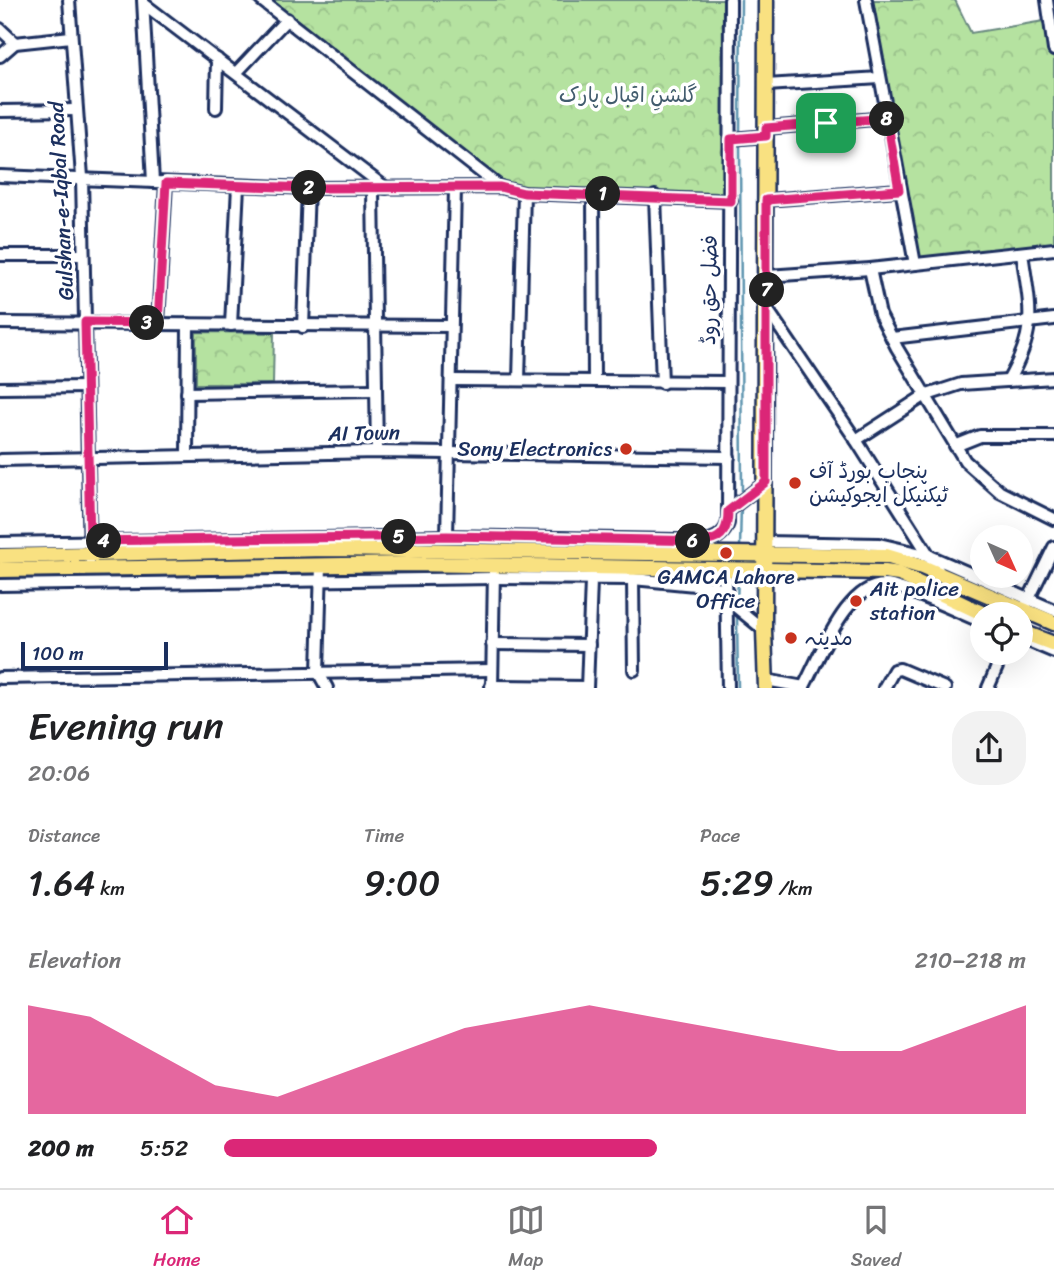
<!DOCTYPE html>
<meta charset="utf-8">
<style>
:root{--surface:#fff;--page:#f2f2f2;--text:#202124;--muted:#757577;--line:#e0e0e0;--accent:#db2777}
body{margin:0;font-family:Sriracha,"Playpen Sans Arabic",sans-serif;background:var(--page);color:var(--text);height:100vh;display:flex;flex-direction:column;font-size:26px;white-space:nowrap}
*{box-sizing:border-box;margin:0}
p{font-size:23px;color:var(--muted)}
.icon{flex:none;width:38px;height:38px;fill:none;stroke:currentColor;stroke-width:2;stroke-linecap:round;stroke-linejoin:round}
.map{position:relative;height:688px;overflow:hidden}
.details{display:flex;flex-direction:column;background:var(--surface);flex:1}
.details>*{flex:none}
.needle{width:46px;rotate:135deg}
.fabs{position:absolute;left:970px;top:525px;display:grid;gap:14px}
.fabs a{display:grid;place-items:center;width:63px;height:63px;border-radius:50%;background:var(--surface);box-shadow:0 7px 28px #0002;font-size:35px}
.scale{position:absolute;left:21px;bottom:18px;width:147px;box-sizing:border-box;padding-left:7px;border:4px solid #1b2f5e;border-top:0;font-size:19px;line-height:24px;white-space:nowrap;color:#1b2f5e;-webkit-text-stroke:5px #fff;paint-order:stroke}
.pin{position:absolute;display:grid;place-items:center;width:60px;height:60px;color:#fff;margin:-30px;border-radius:14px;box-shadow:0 4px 10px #0006}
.km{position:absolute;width:35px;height:35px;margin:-18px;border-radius:50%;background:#222;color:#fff;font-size:19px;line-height:35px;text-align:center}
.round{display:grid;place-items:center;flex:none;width:74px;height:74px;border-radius:28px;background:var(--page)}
.summary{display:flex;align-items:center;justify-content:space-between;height:119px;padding:0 28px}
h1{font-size:38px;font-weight:600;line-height:52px}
.metrics{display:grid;grid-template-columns:repeat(3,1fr);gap:10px;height:119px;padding:7px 28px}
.metrics div{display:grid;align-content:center}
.metrics b{font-size:35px;font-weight:600}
.metrics small{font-size:19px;font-weight:400}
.metrics p{font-size:19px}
.chart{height:196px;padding:14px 28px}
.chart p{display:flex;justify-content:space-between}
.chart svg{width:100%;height:126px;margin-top:7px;fill:var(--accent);opacity:.7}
ul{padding:0 28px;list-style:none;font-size:23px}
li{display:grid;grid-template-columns:112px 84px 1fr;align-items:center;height:52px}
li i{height:18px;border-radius:9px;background:var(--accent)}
.menu{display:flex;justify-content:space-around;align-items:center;height:98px;border-top:2px solid var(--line);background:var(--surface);font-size:19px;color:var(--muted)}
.menu a{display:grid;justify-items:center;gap:4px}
.menu .selected{color:var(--accent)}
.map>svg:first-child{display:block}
</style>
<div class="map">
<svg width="1054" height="688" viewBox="0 0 1054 688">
<defs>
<pattern id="park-crowns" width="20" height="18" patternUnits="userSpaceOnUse" patternTransform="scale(1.75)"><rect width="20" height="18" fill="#b5e2a0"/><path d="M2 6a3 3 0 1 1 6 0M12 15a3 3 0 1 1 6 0" fill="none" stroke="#9bc28c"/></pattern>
</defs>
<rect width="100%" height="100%" fill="#fff"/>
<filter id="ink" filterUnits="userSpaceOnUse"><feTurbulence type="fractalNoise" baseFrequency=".0143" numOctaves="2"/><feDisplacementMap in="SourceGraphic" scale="14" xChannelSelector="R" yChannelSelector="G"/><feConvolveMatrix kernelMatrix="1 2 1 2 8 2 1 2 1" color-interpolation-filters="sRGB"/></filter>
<g filter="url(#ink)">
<g fill="url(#park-crowns)" stroke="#68887f" stroke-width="2">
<polygon points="261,0 724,0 723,193 500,187"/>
<polygon points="866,0 955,0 971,33 1050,20 1054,50 1054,249 915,264"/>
<polygon points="196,332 274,333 273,384 196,384"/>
</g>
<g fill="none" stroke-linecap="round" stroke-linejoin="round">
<g stroke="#5e95b0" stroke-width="2.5">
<polyline points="740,135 741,0"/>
<polyline points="740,141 742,495"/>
<polyline points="740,548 741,505"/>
<polyline points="737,604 738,575"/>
<polyline points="737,614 738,688"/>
</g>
<defs>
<g id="minor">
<polyline points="69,0 82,177 90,559"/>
<polyline points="143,0 153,182"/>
<polyline points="261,0 500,187"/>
<polyline points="866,0 915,264"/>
<polyline points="1047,0 1054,50"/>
<polyline points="144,4 386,188"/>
<polyline points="0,29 15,43"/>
<polyline points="0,56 15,43 71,37"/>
<polyline points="236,73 287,19"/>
<polyline points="766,85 880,78"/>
<polyline points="216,108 217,59"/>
<polyline points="0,111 76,110"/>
<polyline points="766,128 887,118"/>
<polyline points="731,139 767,136"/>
<polyline points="0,176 308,188 500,187 524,193 731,201"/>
<polyline points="455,188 447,536 678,540 678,553"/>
<polyline points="373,189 377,452"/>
<polyline points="593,193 594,380"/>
<polyline points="655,196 662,383"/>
<polyline points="766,200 899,190"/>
<polyline points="0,255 83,255"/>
<polyline points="870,269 880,315 897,348 965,461 1000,492 1054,519"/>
<polyline points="767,276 870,269 1054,249"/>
<polyline points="767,309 856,440 942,576"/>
<polyline points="0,323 451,326"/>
<polyline points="158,323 166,183"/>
<polyline points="231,325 238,186"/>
<polyline points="303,327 308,188"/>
<polyline points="892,338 1054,319"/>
<polyline points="451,380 728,382"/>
<polyline points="519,380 524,193"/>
<path d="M1008,381C1038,328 1030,310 1022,253"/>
<polyline points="0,388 86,387"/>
<polyline points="187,393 375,390"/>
<polyline points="856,440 924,396 961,384 1054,378"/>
<polyline points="955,446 980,436 1054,436"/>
<polyline points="187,455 188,324"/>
<polyline points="0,460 377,452 729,457"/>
<polyline points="728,511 766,482"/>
<path d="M678,540C697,541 720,546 728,523L730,0"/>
<polyline points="765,542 879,544 930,556 1054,610"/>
<polyline points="0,543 447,536"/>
<polyline points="321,565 318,672 327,688"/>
<polyline points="726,570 728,688"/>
<polyline points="633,579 634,670"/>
<polyline points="0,585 494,578 633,579 726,588"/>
<polyline points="726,599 764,630"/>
<polyline points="1020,617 1054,547"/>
<polyline points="1028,641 1054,652"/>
<polyline points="492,644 589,645"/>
<polyline points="0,678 491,670"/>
<polyline points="766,680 804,687"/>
<polyline points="491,686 587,687"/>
<polyline points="492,688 494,571"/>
<polyline points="587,688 591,581"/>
<path d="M803,688C820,657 849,575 892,586C922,594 953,610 982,622"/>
<polyline points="884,688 894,670 900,669 945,688"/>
<polyline points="988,688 1003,653"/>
</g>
<g id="major">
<polyline points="766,0 764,630 766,688"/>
<polyline points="0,556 326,549 886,556 922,567 1054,623"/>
<polyline points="0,570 409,564 885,572 899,574 984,614"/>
<polyline points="1020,631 1054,644"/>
</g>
</defs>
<use href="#minor" stroke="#1b2f5e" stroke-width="16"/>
<use href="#major" stroke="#1b2f5e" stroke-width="19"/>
<use href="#minor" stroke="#fff" stroke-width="10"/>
<use href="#major" stroke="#f9e181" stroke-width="14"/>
</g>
</g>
<g fill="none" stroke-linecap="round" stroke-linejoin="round" filter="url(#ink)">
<defs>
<path id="route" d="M887,118L899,190L766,200V482L728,511C728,527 724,539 707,541L447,536L90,541L85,322L158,323L166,183L308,188L500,187L524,193L731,201V139L766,136V128Z"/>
</defs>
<use href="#route" stroke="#fff" stroke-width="14"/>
<use href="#route" stroke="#db2777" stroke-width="9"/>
</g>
<g fill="#c8321e" stroke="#fff" stroke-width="2.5">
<circle cx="626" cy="449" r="7"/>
<circle cx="795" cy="483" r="7"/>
<circle cx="726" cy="553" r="7"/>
<circle cx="856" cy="601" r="7"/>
<circle cx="791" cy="638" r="7"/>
</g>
<g text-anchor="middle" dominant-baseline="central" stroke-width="7" stroke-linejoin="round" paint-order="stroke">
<g font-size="21" fill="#425c6e" stroke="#fff">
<text x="628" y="95">گلشنِ اقبال پارک</text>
</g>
<g font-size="21" fill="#1b2f5e" stroke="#fff">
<text transform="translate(61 201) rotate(-93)">Gulshan-e-Iqbal Road</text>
<text transform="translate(709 290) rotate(-89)">فضل حق روڈ</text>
<text transform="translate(364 433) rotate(-1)">AI Town</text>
</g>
<g font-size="21" fill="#1b2f5e" stroke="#fff" text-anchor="start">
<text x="612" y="449" text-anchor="end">Sony Electronics</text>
<text x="809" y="471">پنجاب بورڈ آف<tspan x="809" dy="24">ٹیکنیکل ایجوکیشن</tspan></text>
<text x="726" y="577" text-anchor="middle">GAMCA Lahore<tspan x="726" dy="24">Office</tspan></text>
<text x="870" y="589">Ait police<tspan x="870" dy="24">station</tspan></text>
<text x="805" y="638">مدینہ</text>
</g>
</g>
</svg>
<div class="fabs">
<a><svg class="needle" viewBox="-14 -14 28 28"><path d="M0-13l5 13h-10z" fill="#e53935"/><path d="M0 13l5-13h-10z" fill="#757577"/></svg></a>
<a><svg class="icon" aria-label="locate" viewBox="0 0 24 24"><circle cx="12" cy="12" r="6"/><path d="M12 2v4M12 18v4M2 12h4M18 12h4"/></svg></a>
</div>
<div class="scale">100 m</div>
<div class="pin" style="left:826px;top:123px;background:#1e9e55"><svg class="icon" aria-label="arrive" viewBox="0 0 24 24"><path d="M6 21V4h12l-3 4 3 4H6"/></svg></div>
<b class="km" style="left:603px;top:194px">1</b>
<b class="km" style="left:309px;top:188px">2</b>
<b class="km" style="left:147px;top:323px">3</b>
<b class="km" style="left:104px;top:541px">4</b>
<b class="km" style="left:399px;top:537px">5</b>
<b class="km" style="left:693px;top:541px">6</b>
<b class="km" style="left:767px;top:290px">7</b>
<b class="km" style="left:887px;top:119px">8</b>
</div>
<section class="details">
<div class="summary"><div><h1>Evening run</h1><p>20:06</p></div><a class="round"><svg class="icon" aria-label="share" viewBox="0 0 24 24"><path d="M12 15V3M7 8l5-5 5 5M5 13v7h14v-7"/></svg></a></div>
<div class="metrics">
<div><p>Distance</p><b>1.64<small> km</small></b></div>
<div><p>Time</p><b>9:00</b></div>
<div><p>Pace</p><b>5:29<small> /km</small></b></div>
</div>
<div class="chart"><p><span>Elevation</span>210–218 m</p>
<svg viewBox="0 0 160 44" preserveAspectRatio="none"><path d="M0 44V6L10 10L20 22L30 34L40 38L50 30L60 22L70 14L80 10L90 6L100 10L110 14L120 18L130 22L140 22L150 14L160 6V44z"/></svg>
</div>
<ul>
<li><b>200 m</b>5:52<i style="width:54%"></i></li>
</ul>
</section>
<nav class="menu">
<a class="selected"><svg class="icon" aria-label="home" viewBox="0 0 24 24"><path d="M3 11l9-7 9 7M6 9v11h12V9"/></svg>Home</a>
<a><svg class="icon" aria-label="map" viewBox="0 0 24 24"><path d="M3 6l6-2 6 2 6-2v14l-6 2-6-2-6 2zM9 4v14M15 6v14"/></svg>Map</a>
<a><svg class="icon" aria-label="saved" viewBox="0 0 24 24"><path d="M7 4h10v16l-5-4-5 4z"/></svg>Saved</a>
</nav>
